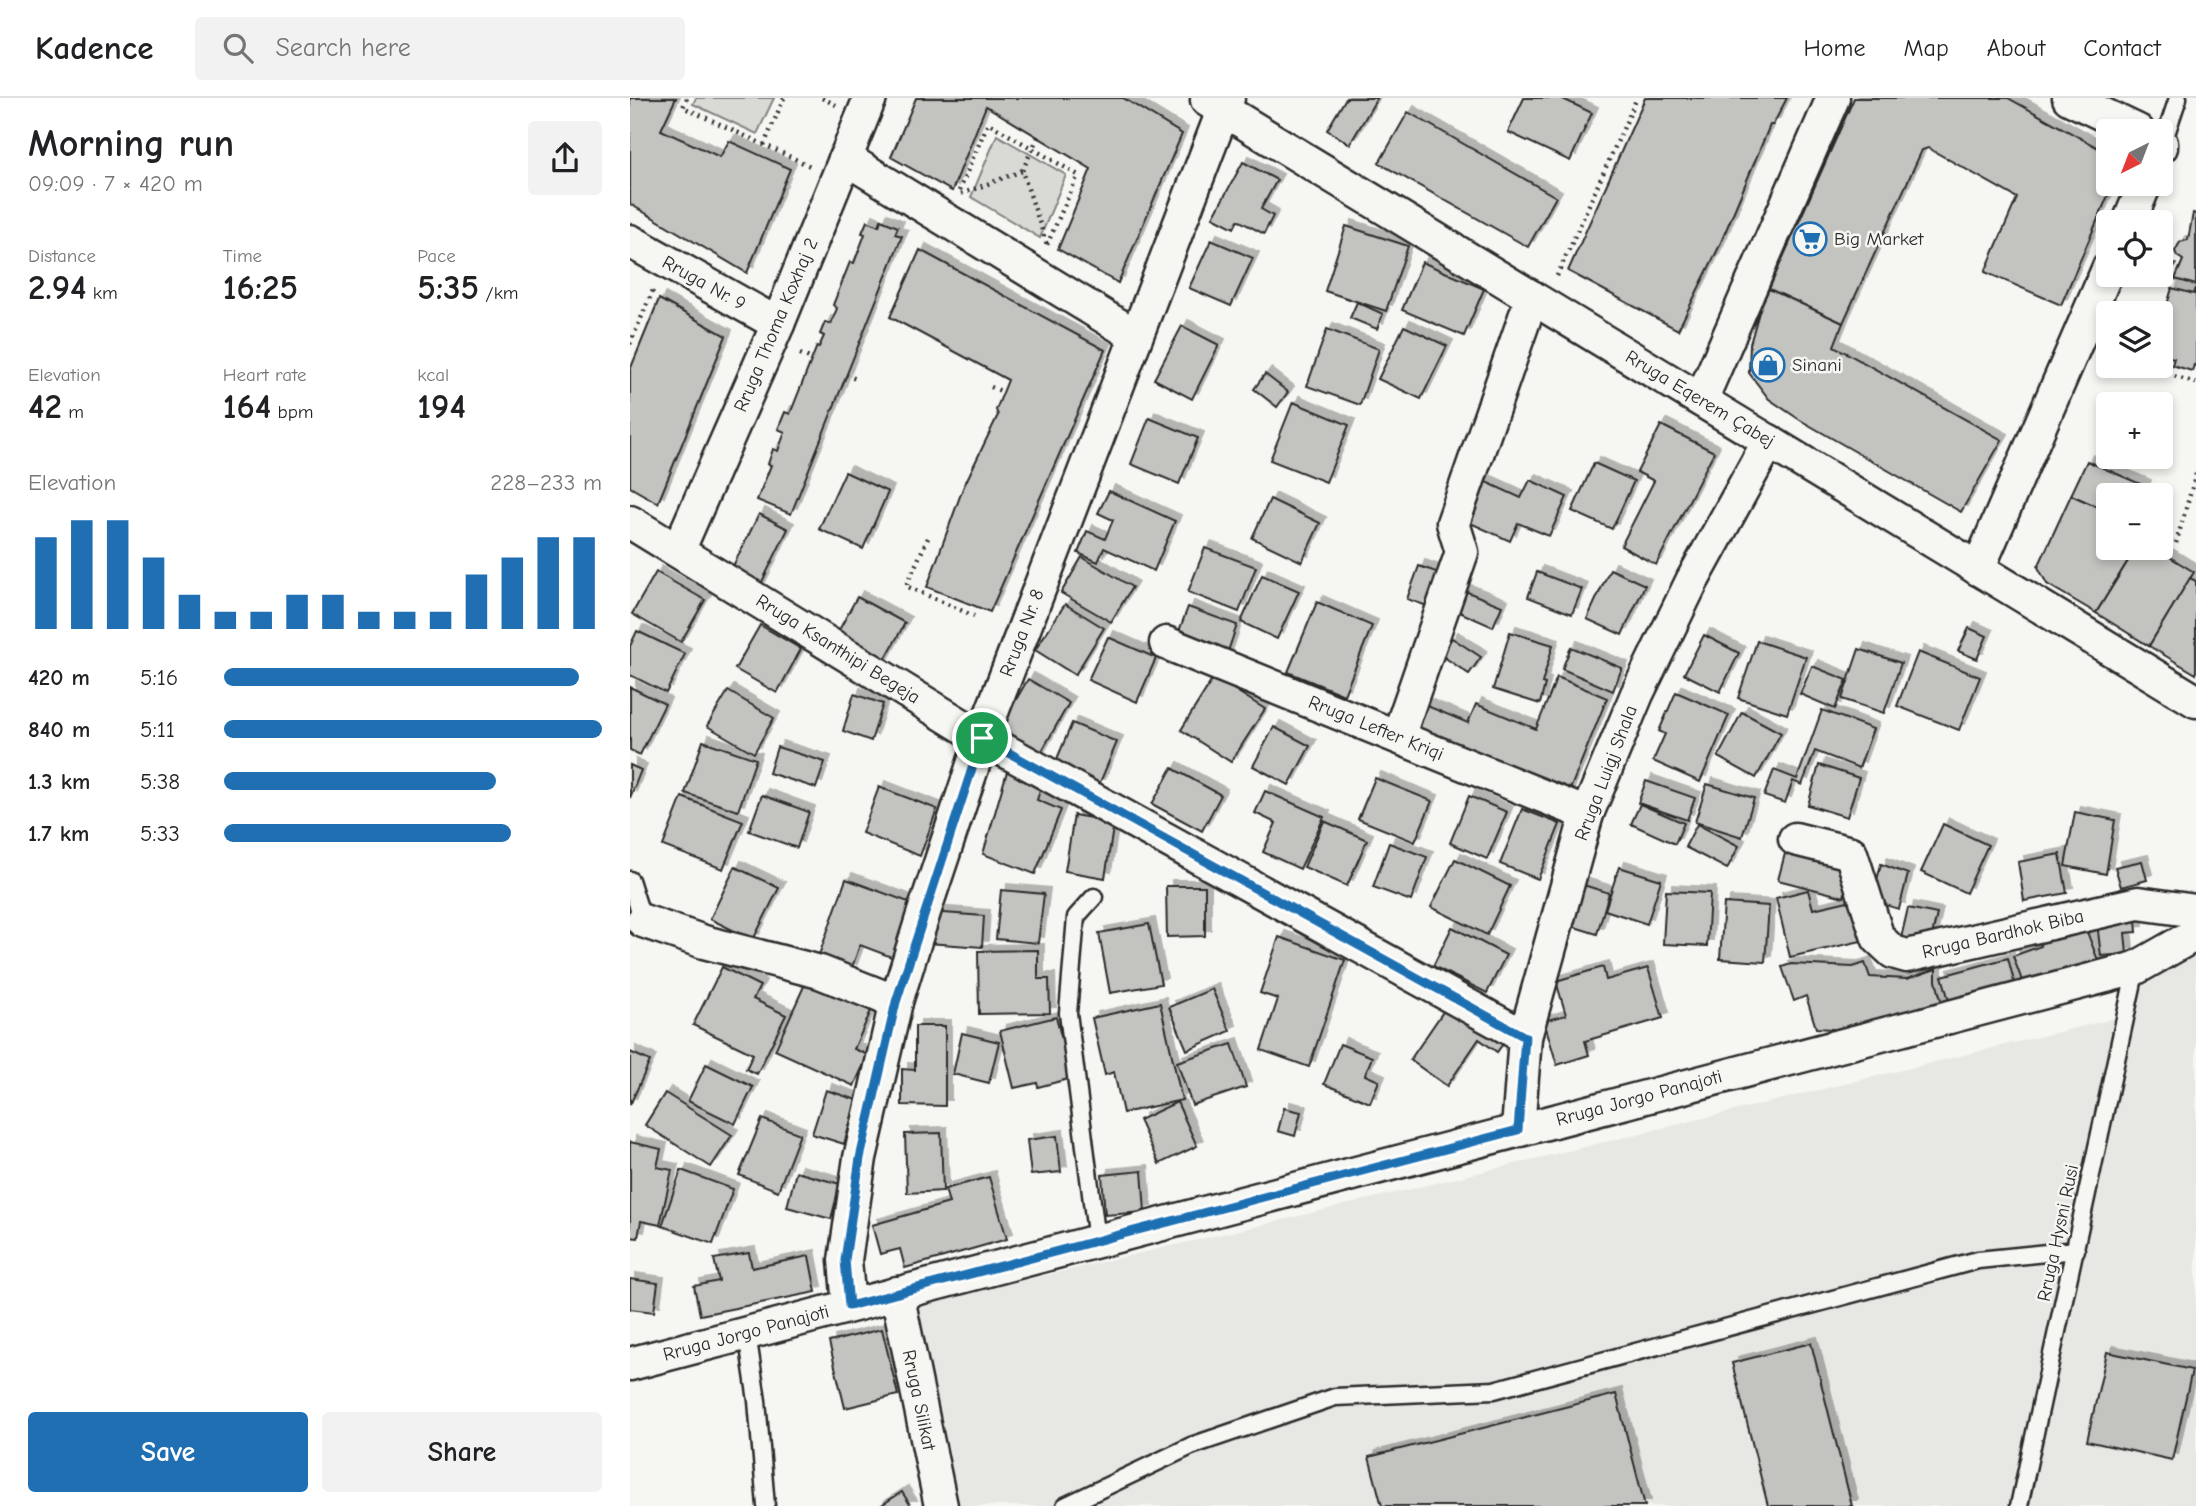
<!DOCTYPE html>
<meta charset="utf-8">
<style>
:root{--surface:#fff;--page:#f2f2f2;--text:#202124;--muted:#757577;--line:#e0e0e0;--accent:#1f6fb2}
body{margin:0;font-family:"Comic Neue",sans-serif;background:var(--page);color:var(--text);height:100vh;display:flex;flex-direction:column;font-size:26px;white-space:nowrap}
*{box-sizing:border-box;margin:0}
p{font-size:23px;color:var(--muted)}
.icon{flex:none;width:38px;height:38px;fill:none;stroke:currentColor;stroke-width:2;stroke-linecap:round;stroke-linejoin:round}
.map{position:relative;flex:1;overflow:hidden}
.drawer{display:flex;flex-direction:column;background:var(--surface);width:630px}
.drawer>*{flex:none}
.needle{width:46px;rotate:222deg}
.fabs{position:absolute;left:1466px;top:21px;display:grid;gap:14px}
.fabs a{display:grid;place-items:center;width:77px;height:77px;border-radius:7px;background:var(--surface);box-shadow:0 4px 10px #0003;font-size:35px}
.pin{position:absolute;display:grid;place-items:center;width:60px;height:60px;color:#fff;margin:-30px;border:4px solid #fff;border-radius:50%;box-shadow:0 2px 7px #0007}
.round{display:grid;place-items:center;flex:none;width:74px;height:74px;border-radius:7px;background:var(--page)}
.overview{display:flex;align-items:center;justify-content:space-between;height:119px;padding:0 28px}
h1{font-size:38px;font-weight:800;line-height:52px}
.figures{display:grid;grid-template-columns:repeat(3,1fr);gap:10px;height:119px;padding:7px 28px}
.figures div{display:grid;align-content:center}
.figures b{font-size:35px;font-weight:800}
.figures small{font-size:19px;font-weight:400}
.figures p{font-size:19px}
.chart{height:196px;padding:14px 28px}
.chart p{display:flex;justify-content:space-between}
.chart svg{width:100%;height:126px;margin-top:7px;stroke:var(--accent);stroke-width:6}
.action{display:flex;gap:14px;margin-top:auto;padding:14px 28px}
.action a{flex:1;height:80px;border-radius:7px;background:var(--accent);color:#fff;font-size:28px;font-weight:800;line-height:80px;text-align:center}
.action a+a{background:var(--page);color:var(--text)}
ul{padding:0 28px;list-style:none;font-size:23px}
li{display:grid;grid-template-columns:112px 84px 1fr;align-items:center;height:52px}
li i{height:18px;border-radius:9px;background:var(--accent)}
header{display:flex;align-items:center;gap:42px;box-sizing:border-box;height:98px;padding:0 35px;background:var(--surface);border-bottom:2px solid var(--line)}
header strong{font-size:33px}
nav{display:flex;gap:38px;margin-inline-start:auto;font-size:24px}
.search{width:490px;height:63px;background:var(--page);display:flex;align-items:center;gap:18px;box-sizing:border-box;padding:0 24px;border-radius:7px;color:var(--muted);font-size:26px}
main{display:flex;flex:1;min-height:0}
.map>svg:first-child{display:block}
</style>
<header>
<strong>Kadence</strong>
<div class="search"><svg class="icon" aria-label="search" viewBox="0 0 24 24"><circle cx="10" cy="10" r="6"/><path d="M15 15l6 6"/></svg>Search here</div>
<nav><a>Home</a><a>Map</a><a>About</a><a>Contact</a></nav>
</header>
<main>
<section class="drawer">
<div class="overview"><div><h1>Morning run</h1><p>09:09 · 7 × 420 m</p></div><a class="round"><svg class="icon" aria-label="share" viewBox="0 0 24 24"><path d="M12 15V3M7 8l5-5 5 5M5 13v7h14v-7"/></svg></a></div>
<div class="figures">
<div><p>Distance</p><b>2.94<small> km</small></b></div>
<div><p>Time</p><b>16:25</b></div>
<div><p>Pace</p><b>5:35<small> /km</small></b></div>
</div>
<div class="figures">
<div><p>Elevation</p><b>42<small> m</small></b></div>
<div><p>Heart rate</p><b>164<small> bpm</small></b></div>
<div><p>kcal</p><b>194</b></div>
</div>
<div class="chart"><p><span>Elevation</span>228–233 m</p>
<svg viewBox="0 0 160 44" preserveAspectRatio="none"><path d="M5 44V12M15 44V6M25 44V6M35 44V19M45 44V32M55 44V38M65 44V38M75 44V32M85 44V32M95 44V38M105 44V38M115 44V38M125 44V25M135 44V19M145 44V12M155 44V12"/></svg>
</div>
<ul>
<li><b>420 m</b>5:16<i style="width:94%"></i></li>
<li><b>840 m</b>5:11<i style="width:100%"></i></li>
<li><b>1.3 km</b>5:38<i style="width:72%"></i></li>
<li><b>1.7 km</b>5:33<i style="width:76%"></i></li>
</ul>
<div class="action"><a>Save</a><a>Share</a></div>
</section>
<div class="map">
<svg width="1566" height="1408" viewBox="0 0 1566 1408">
<defs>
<filter id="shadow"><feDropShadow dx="6" dy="-6" stdDeviation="0" flood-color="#0004"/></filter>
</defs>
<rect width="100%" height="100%" fill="#f6f6f2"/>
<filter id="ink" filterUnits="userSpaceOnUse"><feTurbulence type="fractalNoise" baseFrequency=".0143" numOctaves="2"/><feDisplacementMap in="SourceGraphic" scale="14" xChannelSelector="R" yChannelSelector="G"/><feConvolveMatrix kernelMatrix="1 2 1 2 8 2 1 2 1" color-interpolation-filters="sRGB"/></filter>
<g filter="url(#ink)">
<polygon fill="#e7e7e3" points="1566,836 1566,1408 311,1408 271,1211 657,1121 1495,918 1506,870"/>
<g fill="#d9d9d5" stroke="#828280" stroke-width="2">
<polygon points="66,0 144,0 127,36 63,6"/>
<polygon points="367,37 436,77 410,140 341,99"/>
</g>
<g fill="#c3c3c0" stroke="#2b2b2b" stroke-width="2" filter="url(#shadow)">
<polygon points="0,0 46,0 31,32 90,59 99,43 160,71 117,175 0,106"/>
<polygon points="286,0 493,0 552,36 488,185 428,151 461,71 356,8 322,93 261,59"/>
<polygon points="716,0 747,0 720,46 697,32"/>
<polygon points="894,0 931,0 962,15 940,63 878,34"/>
<polygon points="1015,0 1157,0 1143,27 1140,27 1089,149 1048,232 938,173"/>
<polygon points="1224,0 1378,0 1479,56 1479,86 1483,86 1431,207 1355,174 1387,100 1298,50 1292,52 1213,225 1139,191"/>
<polygon points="778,14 926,99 898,149 749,65"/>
<polygon points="613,64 647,82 631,111 643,118 634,136 608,122 604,130 583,119"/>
<polygon points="1563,115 1566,116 1566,187 1545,181 1553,162 1547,158 1545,153 1550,144 1558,142"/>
<polygon points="251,122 268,129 265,136 272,138 161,416 127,402 141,367 138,366 143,351 148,353 155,334 148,331 155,314 160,316 187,248 189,249 194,238 190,236 195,224 201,226 207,210 203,207 220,164 224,165 235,136 232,135 237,123 249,128"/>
<polygon points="716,128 778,148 756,213 695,193"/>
<polygon points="581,142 623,160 601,208 559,190"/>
<polygon points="290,152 475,252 360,514 297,489 333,390 368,317 366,312 378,282 260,219"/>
<polygon points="792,164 854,191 834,238 772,212"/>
<polygon points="1542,190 1564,196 1566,190 1566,268 1564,267 1562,273 1542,267 1544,260 1531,257 1531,227"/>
<polygon points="1139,191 1213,225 1204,248 1372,342 1331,414 1170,322 1139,301 1119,275 1120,246 1131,207"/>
<polygon points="29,201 96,238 28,405 0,389 0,272"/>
<polygon points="727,204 753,216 747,231 720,220"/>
<polygon points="552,228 589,247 562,301 524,281"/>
<polygon points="774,228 817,248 791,301 748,281"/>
<polygon points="697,231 749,251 730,307 677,288"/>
<polygon points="635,276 658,294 647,309 624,291"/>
<polygon points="663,304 719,327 696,384 640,362"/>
<polygon points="519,320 568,340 549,386 501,366"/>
<polygon points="1031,327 1084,354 1026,467 991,448 1024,383 1007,374"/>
<polygon points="1457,363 1515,388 1511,397 1479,397 1479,414 1441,397"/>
<polygon points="964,365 1004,383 982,431 942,413"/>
<polygon points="215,374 258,394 233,451 189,431"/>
<polygon points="900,382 937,399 919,438 888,425 880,443 836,423 854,383 891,400"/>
<polygon points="479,393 545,423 524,473 474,450 468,464 448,455 457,433 475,441 483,422 468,415"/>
<polygon points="1441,397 1479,414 1479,450 1506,450 1466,515 1417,486 1408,469"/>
<polygon points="640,401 690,425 672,464 622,440"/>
<polygon points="129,416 158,431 129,490 99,476"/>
<polygon points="575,450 626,469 609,514 558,494"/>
<polygon points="1506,450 1525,450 1564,474 1519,548 1466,515"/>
<polygon points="452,459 502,489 481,524 431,495"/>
<polygon points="789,468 812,476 800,509 777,501"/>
<polygon points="980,471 1015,487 992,537 957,521"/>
<polygon points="26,474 75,502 51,544 2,516"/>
<polygon points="907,474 952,491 942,516 898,499"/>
<polygon points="632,477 669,493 647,541 611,524"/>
<polygon points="1560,480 1566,483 1566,576 1519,548"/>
<polygon points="835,493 872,508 863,529 827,513"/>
<polygon points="227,499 275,525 251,569 203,543"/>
<polygon points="687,504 742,528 714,597 658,574"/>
<polygon points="435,506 474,530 445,577 405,552"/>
<polygon points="558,509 607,527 595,562 545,544"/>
<polygon points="130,527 171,551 147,595 105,571"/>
<polygon points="1339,530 1357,538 1347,561 1328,553"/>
<polygon points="7,533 55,556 36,595 0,577 0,548"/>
<polygon points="880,534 923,547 912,585 915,586 910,606 863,591"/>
<polygon points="1074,537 1109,555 1090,594 1054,576"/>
<polygon points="478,539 526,560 507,604 458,582"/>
<polygon points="822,540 851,559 839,576 811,557"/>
<polygon points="1127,543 1176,559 1157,616 1108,600"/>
<polygon points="941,549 992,570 983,593 932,571"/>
<polygon points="1229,551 1271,565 1254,615 1212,601"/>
<polygon points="1288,554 1350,579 1329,632 1267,608"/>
<polygon points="1182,568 1217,582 1205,611 1170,596"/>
<polygon points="584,579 635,611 601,664 551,632"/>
<polygon points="927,579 977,600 937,699 783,636 795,607 838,625 846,606 906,631"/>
<polygon points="398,581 439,605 408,660 366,636"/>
<polygon points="0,589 35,606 10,657 0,652"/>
<polygon points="98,593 144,620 124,655 77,628"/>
<polygon points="1046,594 1099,617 1070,684 1023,663 1035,636 1029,633"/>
<polygon points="224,596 253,606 241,643 213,633"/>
<polygon points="1192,612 1243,631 1229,670 1185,653 1172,687 1163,683 1155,705 1134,698 1144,672 1167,681"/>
<polygon points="1112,614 1151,635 1126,680 1088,659"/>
<polygon points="442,625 487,644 469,687 424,668"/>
<polygon points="644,629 680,648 659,687 623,668"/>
<polygon points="73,643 126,661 108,713 55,695"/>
<polygon points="147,649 195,664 186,690 139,675"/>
<polygon points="0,667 11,672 0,700"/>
<polygon points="1189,667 1229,680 1217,719 1178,707"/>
<polygon points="378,670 413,682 407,702 431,712 405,776 353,756"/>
<polygon points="542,670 591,697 572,733 522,706"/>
<polygon points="745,680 802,703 785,744 728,721"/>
<polygon points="1016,683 1065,700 1057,722 1008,705"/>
<polygon points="1077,686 1124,700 1112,739 1065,724"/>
<polygon points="249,689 307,711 290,758 232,735"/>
<polygon points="635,693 694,719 670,771 633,754 646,725 625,715"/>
<polygon points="132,697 179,714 167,750 119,733"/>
<polygon points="839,698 877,714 857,761 820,745"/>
<polygon points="52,699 113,723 93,771 33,748"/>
<polygon points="1010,706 1054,725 1045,746 1001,726"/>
<polygon points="892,711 930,726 908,781 870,766"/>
<polygon points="1445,714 1485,722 1476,776 1435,768"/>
<polygon points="444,717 484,724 475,780 435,773"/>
<polygon points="694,723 737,742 717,788 674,769"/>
<polygon points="1067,726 1109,748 1097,771 1055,749"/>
<polygon points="1313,726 1358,747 1336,795 1291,774"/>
<polygon points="759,745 797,759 781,803 743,789"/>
<polygon points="1157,748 1222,765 1214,799 1148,782"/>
<polygon points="1430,756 1437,795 1394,803 1388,764"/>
<polygon points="825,761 880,788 857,837 801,809"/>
<polygon points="1512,763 1517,782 1491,789 1485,769"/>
<polygon points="1251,766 1278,776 1269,811 1242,803"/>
<polygon points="105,769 149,790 123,842 80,821"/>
<polygon points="989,769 1031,782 1017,826 975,812"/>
<polygon points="216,781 284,806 264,860 230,847 221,872 188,860"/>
<polygon points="947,785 979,795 967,836 935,826"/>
<polygon points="536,788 575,788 575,838 537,839"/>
<polygon points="371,792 414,796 408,845 366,841"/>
<polygon points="1178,792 1183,811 1231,800 1240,841 1160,859 1146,800"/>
<polygon points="1036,793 1080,795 1077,848 1033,846"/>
<polygon points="1094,805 1139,808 1135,864 1090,861"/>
<polygon points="1278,810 1307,816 1300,846 1271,840"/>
<polygon points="1505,810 1507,834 1495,835 1497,856 1471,858 1466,817"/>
<polygon points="300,814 354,818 352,849 298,845"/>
<polygon points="1452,821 1469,865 1395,891 1383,858 1411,848 1405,832"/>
<polygon points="519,826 531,886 480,895 469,835"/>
<polygon points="822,829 876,857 857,895 803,868"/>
<polygon points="649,839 715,862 679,969 631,952 648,901 630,895"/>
<polygon points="408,852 408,881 419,881 420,915 349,916 348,853"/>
<polygon points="1378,860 1387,895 1322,913 1312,878"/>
<polygon points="1235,865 1240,879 1277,881 1306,871 1306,883 1314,913 1234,933 1186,930 1176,898 1164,903 1152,869 1161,866 1223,869"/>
<polygon points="92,869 130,888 123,901 156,917 127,976 116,971 123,956 63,927"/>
<polygon points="973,869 976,882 1018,870 1033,920 955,943 959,957 927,967 914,923 936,917 926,883"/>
<polygon points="179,877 244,906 224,951 238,957 224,988 145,952"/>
<polygon points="582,891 600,933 557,952 539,909"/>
<polygon points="530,905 552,1002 493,1015 484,974 475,977 462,920"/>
<polygon points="819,905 875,943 867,954 849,941 817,988 780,962"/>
<polygon points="426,919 442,980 408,989 407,985 384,990 370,933"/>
<polygon points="285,928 315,928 315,1008 272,1007 272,971 285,972"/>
<polygon points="332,935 369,944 359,985 323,976"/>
<polygon points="602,946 616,989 562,1007 547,964"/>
<polygon points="710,946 742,959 735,977 749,983 740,1005 694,986"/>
<polygon points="0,954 20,963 0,1007"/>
<polygon points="76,966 123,989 105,1026 58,1003"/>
<polygon points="196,992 227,1002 214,1046 182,1036"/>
<polygon points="35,995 102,1037 81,1069 15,1027"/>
<polygon points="547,1004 567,1048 529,1066 509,1022"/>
<polygon points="654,1010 671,1014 665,1038 648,1033"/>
<polygon points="132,1021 170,1036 148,1093 109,1077"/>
<polygon points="311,1035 313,1093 277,1095 275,1036"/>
<polygon points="427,1038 431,1074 401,1077 397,1042"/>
<polygon points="0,1044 31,1051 27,1069 42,1072 30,1127 11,1123 8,1140 0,1139"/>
<polygon points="51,1072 103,1091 83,1146 32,1128"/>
<polygon points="512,1073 515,1114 475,1117 472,1077"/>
<polygon points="166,1074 210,1086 201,1121 157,1109"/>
<polygon points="359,1079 377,1141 275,1170 270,1151 250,1156 242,1127 319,1105 315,1091"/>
<polygon points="119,1155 122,1170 179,1158 186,1194 70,1217 64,1188 89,1183 84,1161"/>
<polygon points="0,1181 28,1185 24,1214 0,1211"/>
<polygon points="252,1231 268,1297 215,1310 199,1244"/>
<polygon points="1181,1245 1222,1408 1138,1408 1102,1265"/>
<polygon points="1477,1254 1562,1272 1542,1362 1457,1343"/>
<polygon points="986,1296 1015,1408 752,1408 739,1359"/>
<polygon points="272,1394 281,1408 250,1408"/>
</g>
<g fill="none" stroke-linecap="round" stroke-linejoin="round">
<defs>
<g id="service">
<polyline points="1533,45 1548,0"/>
<polyline points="0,782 13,823"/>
<polyline points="464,799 446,819 438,915 467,1143"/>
<polyline points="117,1235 127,1303 136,1408"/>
<polyline points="435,1408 561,1348 705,1299 864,1292 1348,1162 1446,1152"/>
<polyline points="1389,1408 1506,870"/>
</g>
<g id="minor">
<polyline points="1439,0 1508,33"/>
<polyline points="577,2 1566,603"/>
<polyline points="1531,45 1531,49"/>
<polyline points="215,60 506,238"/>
<polyline points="1499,124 1515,86"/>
<polyline points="0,143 148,226"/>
<polyline points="1071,302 1203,0"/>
<polyline points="0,424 352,640 895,939"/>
<polyline points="48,453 148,226 240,0"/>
<polyline points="1348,471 1479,169"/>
<polyline points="536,545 957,716"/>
<polyline points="768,639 832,454 823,425 902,199"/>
<polyline points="1165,741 1221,755 1248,840 1263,854 1277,858 1508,805 1566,813"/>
<polyline points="13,823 74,844 190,874 266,904"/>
<polyline points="888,1032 895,939 957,716 1007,596 1062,483 1139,343"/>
<polyline points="267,1195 311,1408"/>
<polyline points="219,1208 215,1162 230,1060 266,904 294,814 352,640 598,0"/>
<polyline points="0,1266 1506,870 1566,836"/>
</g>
</defs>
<use href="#service" stroke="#2b2b2b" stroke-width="21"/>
<use href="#minor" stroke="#2b2b2b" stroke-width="37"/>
<g stroke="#2b2b2b" stroke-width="4.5" stroke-dasharray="2 5" stroke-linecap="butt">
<polyline points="57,0 53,9 180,68"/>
<polyline points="192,0 206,7"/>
<polyline points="408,39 392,73 417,147"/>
<polyline points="134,47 154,0"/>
<polyline points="329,93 358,25 448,77 416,149"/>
<polyline points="331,96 392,73"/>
<polyline points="1531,163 1550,169"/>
<polyline points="927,178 1007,0"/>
<polyline points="0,246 24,190"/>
<polyline points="170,256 182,261"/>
<polyline points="1511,268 1566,285"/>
<polyline points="216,277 226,281"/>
<polyline points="361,289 373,294"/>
<polyline points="298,440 276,488 344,518"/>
<polyline points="1546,445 1566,376"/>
</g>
<use href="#service" stroke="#f6f6f2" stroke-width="16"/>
<use href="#minor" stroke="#f6f6f2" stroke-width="32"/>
</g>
</g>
<g fill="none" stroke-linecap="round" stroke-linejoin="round" filter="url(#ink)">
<defs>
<polygon id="route" points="352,640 895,939 888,1032 219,1208 215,1162 230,1060 266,904"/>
</defs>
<use href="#route" stroke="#fff" stroke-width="14"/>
<use href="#route" stroke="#1f6fb2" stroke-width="9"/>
</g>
<defs>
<symbol id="supermarket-ring" viewBox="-11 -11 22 22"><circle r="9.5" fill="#f6f6f2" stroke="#1f6fb2" stroke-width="1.5"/><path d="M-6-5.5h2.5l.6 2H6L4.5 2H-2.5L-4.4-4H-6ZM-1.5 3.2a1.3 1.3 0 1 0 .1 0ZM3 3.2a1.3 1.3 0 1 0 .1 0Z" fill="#1f6fb2"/></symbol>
<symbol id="shop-ring" viewBox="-11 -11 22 22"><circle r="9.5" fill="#f6f6f2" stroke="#1f6fb2" stroke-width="1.5"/><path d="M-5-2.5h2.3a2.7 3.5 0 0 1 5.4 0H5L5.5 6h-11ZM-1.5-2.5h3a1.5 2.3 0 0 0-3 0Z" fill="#1f6fb2"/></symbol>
</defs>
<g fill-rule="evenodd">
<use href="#supermarket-ring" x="1161" y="122" width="38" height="38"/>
<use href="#shop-ring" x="1119" y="248" width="38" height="38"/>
</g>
<g text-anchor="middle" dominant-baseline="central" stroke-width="5" stroke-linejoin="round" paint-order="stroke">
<g font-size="19" fill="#2b2b2b" stroke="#f6f6f2" text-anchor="start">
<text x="1204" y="141">Big Market</text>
<text x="1162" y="267">Sinani</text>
</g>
<g font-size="19" fill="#2b2b2b" stroke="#f6f6f2">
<text transform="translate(74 185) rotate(29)">Rruga Nr. 9</text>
<text transform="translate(146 227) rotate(-67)">Rruga Thoma Koxhaj 2</text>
<text transform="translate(1070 301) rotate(31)">Rruga Eqerem Çabej</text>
<text transform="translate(392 535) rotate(-69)">Rruga Nr. 8</text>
<text transform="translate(208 551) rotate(32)">Rruga Ksanthipi Begeja</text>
<text transform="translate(746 630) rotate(22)">Rruga Lefter Kriqi</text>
<text transform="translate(976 675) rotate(-69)">Rruga Luigj Shala</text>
<text transform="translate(1373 836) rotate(-13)">Rruga Bardhok Biba</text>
<text transform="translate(1009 1000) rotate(-15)">Rruga Jorgo Panajoti</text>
<text transform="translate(1428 1135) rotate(-78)">Rruga Hysni Rusi</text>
<text transform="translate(116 1235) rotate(-15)">Rruga Jorgo Panajoti</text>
<text transform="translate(289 1302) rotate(78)">Rruga Silikat</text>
</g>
</g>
</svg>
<div class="fabs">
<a><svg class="needle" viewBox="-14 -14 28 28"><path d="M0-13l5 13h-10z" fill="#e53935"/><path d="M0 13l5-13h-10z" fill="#757577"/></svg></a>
<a><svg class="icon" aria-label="locate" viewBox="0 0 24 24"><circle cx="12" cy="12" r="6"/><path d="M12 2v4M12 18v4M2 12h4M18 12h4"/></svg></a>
<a><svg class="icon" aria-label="layers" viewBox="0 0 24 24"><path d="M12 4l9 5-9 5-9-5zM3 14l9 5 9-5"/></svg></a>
<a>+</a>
<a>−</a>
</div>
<div class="pin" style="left:352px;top:640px;background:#1e9e55"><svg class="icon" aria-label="arrive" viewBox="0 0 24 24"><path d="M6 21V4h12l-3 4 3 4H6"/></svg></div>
</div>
</main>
